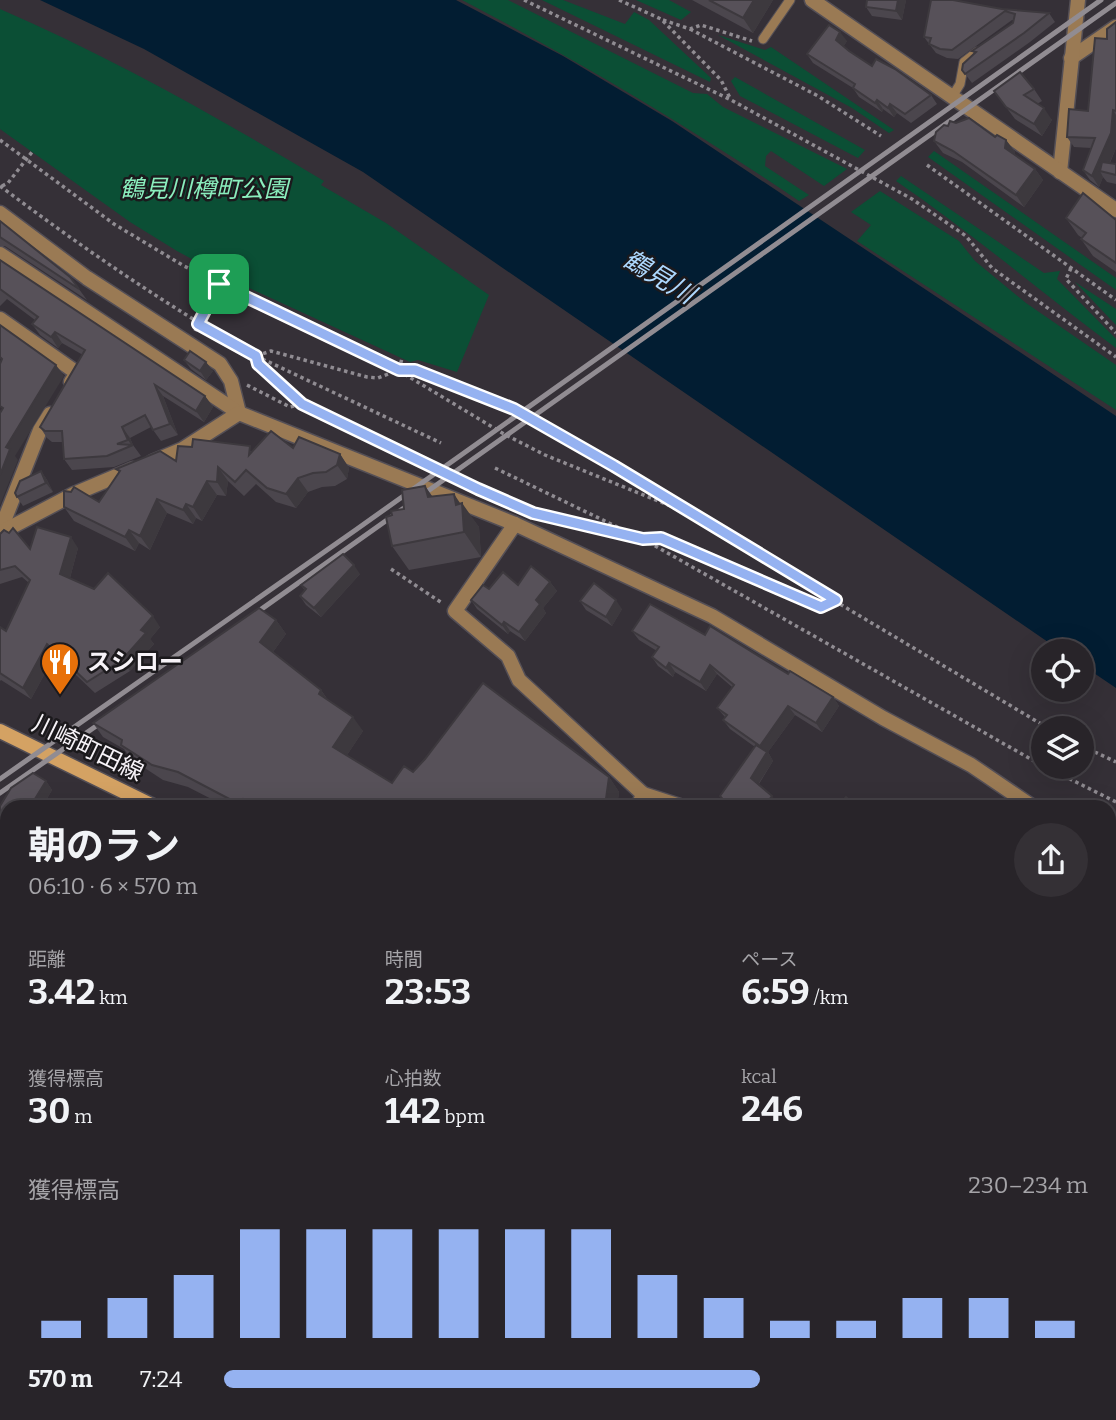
<!DOCTYPE html>
<html lang="ja">
<meta charset="utf-8">
<style>
:root{--surface:#282429;--page:#343035;--text:#f1f3f6;--muted:#a5a4a8;--line:#444146;--accent:#95b2f1}
body{margin:0;font-family:Bitter,"Noto Sans JP",serif;background:var(--page);color:var(--text);height:100vh;display:flex;flex-direction:column;font-size:26px;white-space:nowrap}
*{box-sizing:border-box;margin:0}
p{font-size:23px;color:var(--muted)}
.icon{flex:none;width:38px;height:38px;fill:none;stroke:currentColor;stroke-width:2;stroke-linecap:round;stroke-linejoin:round}
.map{position:relative;flex:1;overflow:hidden}
.drawer{position:absolute;left:0px;top:800px;width:1116px;height:621px;display:flex;flex-direction:column;background:var(--surface);border-radius:21px 21px 0 0;box-shadow:0 7px 28px #0002,0 0 0 2px var(--line)}
.drawer>*{flex:none}
.tools{position:absolute;left:1031px;top:639px;display:grid;gap:14px}
.tools a{display:grid;place-items:center;width:63px;height:63px;border-radius:50%;background:var(--surface);box-shadow:0 7px 28px #0002,0 0 0 2px var(--line);font-size:35px}
.pin{position:absolute;display:grid;place-items:center;width:60px;height:60px;color:#fff;margin:-30px;border-radius:14px;box-shadow:0 4px 10px #0006}
.round{display:grid;place-items:center;flex:none;width:74px;height:74px;border-radius:37px;background:var(--page)}
.summary{display:flex;align-items:center;justify-content:space-between;height:119px;padding:0 28px}
h1{font-size:38px;font-weight:700;line-height:52px}
.metrics{display:grid;grid-template-columns:repeat(3,1fr);gap:10px;height:119px;padding:7px 28px}
.metrics div{display:grid;align-content:center}
.metrics b{font-size:35px;font-weight:700}
.metrics small{font-size:19px;font-weight:400}
.metrics p{font-size:19px}
.chart{height:196px;padding:14px 28px}
.chart p{display:flex;justify-content:space-between}
.chart svg{width:100%;height:126px;margin-top:7px;stroke:var(--accent);stroke-width:6}
ul{padding:0 28px;list-style:none;font-size:23px}
li{display:grid;grid-template-columns:112px 84px 1fr;align-items:center;height:52px}
li i{height:18px;border-radius:9px;background:var(--accent)}
.map>svg:first-child{display:block}
</style>
<div class="map">
<svg width="1116" height="1420" viewBox="0 0 1116 1420">
<rect width="100%" height="100%" fill="#353037"/>
<g fill="#0b4f35">
<path d="M462,0H508L693,93L707,94L723,107L847,169L824,186L771,151L766,156L765,166L809,195L799,201C690,127 579,61 462,0Z"/>
<polygon points="542,0 563,0 625,24 634,12 649,20 711,78 710,82"/>
<polygon points="636,0 669,0 691,12 681,20"/>
<path d="M0,9C113,58 219,118 324,181L321,185L386,223L489,295L457,372L418,360L410,362L225,277L177,251L130,222L0,129Z"/>
<polygon points="718,35 765,50 771,47 894,130 889,133 852,108"/>
<polygon points="735,77 865,150 858,158 740,96 731,81"/>
<polygon points="934,151 1116,278 1116,290 928,157"/>
<path d="M901,176L1044,273L1060,271L1057,279L1116,339V348C1042,293 972,233 896,181Z"/>
<polygon points="880,191 959,241 975,261 1026,303 1116,365 1116,410 857,241 871,225 851,212"/>
<polygon points="1075,282 1116,309 1116,325"/>
</g>
<polygon fill="#021d32" points="40,0 456,0 563,56 672,121 1116,416 1116,688 1082,665 1082,651 1061,651 363,172 144,49"/>
<g fill="none" stroke-linecap="round" stroke-linejoin="round">
<defs>
<g id="service">
<polyline points="763,39 790,0"/>
<polyline points="952,97 960,84 964,62 977,52"/>
<polyline points="0,1281 7,1267"/>
<polyline points="476,1420 479,1414"/>
</g>
<g id="minor">
<polyline points="1071,58 1116,27"/>
<polyline points="1060,172 1078,0"/>
<polyline points="0,213 87,278 220,364 231,381 239,413"/>
<polyline points="0,254 239,413"/>
<polyline points="0,319 77,373 71,382"/>
<polyline points="152,462 183,449 239,413 515,524 712,616 883,718 971,765 1033,807"/>
<polyline points="515,524 455,611 508,656 519,680 643,794 638,807"/>
<polyline points="0,531 40,430 50,414"/>
<polyline points="0,533 74,494 133,469"/>
<polyline points="643,794 683,807"/>
<polyline points="1110,848 1116,851"/>
<polyline points="0,898 7,905"/>
<polyline points="97,1420 100,1414"/>
<polyline points="441,1420 444,1414"/>
<polyline points="793,1420 797,1414"/>
</g>
<g id="tertiary">
<polyline points="812,0 1116,210"/>
<polyline points="0,1184 7,1188"/>
<polyline points="459,1414 469,1420"/>
</g>
<g id="secondary">
<polyline points="0,731 155,807"/>
<polyline points="1110,1261 1116,1264"/>
</g>
</defs>
<use href="#service" stroke="#544f56" stroke-width="11"/>
<use href="#minor" stroke="#544f56" stroke-width="17"/>
<use href="#tertiary" stroke="#544f56" stroke-width="17"/>
<use href="#secondary" stroke="#544f56" stroke-width="17"/>
<g stroke="#908c92" stroke-width="3.5" stroke-dasharray="3.5 3.5" stroke-linecap="butt">
<polyline points="524,0 731,100 912,199 966,236 992,268 1116,357"/>
<polyline points="619,0 661,19 721,80 730,98"/>
<polyline points="663,20 690,29 701,25 752,41"/>
<polyline points="690,29 818,96 881,136"/>
<polyline points="0,140 114,224 184,266 381,360 504,434 545,455 678,509"/>
<polyline points="927,165 1116,300"/>
<path d="M0,186C83,248 165,305 256,356L271,351L367,377L378,378L399,370H415L514,409L614,466L687,513L1048,728"/>
<polyline points="2,186 8,183 32,152"/>
<polyline points="1071,268 1066,279 1116,333"/>
<polyline points="195,331 225,277"/>
<polyline points="256,356 258,364 302,404 517,506"/>
<polyline points="256,356 441,443"/>
<polyline points="399,370 402,358"/>
<polyline points="247,385 290,407 302,404"/>
<polyline points="495,468 636,536"/>
<polyline points="527,511 643,539 1043,766"/>
<polyline points="643,539 674,542 821,607 836,600"/>
<polyline points="391,569 442,603"/>
<polyline points="1082,746 1116,762"/>
<polyline points="1044,766 1116,802"/>
</g>
<use href="#service" stroke="#9a7a54" stroke-width="9"/>
<use href="#minor" stroke="#9a7a54" stroke-width="14"/>
<use href="#tertiary" stroke="#9a7a54" stroke-width="14"/>
<use href="#secondary" stroke="#d4a263" stroke-width="14"/>
<g stroke="#918c92" stroke-width="5">
<polyline points="246,620 1116,3"/>
<polyline points="0,779 357,529 1101,0"/>
<polyline points="0,793 112,715"/>
</g>
</g>
<g fill="#4b464d">
<polygon points="692,0 773,0 753,33"/>
<polygon points="906,0 902,20 872,16 866,7"/>
<polygon points="1002,9 1049,13 1055,22 1030,42 972,83 962,70 974,53 972,51 1013,23 1013,20 1012,20 958,59 947,58 936,53 924,37"/>
<polygon points="1116,22 1116,148 1110,163 1116,164 1116,184 1107,182 1103,177 1099,187 1090,180 1083,170 1091,148 1074,147 1067,137 1088,111 1107,39"/>
<polygon points="847,41 843,47 849,51 872,66 931,95 937,104 911,123 897,113 894,117 883,109 882,112 859,97 853,88 813,63 807,54"/>
<polygon points="1034,89 1042,101 1037,104 1052,120 1042,136 1015,119 994,91"/>
<polygon points="995,137 1006,140 1015,152 1014,155 1035,169 1043,180 1024,207 962,162 943,153 934,141"/>
<polygon points="1066,218 1116,220 1116,272 1093,256 1081,239 1082,238 1078,235"/>
<polygon points="0,221 70,277 87,300 5,246 0,246"/>
<polygon points="0,260 205,396 213,407 204,422 163,396 178,435 161,441 151,427 130,438 133,445 141,456 114,467 72,470 64,459 63,442 52,442 47,438 40,427 83,355 62,343 58,348 40,335 32,324 35,320 7,299 0,306"/>
<polygon points="184,360 213,371 206,380 191,369"/>
<polygon points="253,451 340,454 349,468 347,479 335,486 322,487 308,492 296,508 276,502 256,484 244,496 228,481 226,496 217,495 202,521 196,518 193,524 167,513 150,550 139,543 135,551 74,521 64,507 99,502 119,472 116,469"/>
<polygon points="41,471 47,480 53,492 23,506 17,497"/>
<polygon points="425,486 432,496 460,503 479,527 481,557 409,570 392,546 392,515 404,509"/>
<polygon points="0,534 30,549 78,548 70,578 160,627 150,639 154,644 130,671 95,693 55,655 31,699 1,680 0,681 0,627 6,631 29,583 22,577 0,584"/>
<polygon points="360,574 321,617 306,605 300,596 305,591 301,585"/>
<polygon points="550,582 557,591 543,608 546,613 525,641 510,631 508,634 477,609 471,600 489,589 518,585"/>
<polygon points="580,601 622,609 612,626 586,610"/>
<polygon points="276,620 286,634 273,652 321,690 328,700 363,731 347,755 392,783 609,777 619,792 617,807 227,807 188,787 163,780 131,759 124,749 103,737 93,723"/>
<polygon points="632,631 705,635 833,697 839,706 822,732 795,715 768,752 773,761 759,784 778,804 776,807 728,807 720,796 755,747 730,729 723,720 725,717 717,708 732,687 717,674 706,691 675,672 673,677 658,666 652,657 657,651 639,640"/>
<polygon points="46,781 52,790 42,807 7,807 7,892 0,890 0,806"/>
<polygon points="1110,848 1116,855 1116,913 1110,905"/>
<polygon points="7,903 7,948 1,938 2,937 0,936 0,905 3,905"/>
<polygon points="0,1088 7,1091 7,1152 0,1149"/>
<polygon points="1116,1127 1116,1233 1110,1230 1110,1144"/>
<polygon points="0,1191 7,1195 7,1260 4,1260 0,1266"/>
<polygon points="0,1315 7,1319 7,1410 0,1407"/>
<polygon points="14,1414 86,1414 83,1420 25,1420"/>
<polygon points="315,1414 377,1414 391,1420 327,1420"/>
<polygon points="561,1414 778,1414 775,1420 747,1420 741,1417 740,1420 572,1420"/>
</g>
<g fill="#3d393e">
<polygon points="754,0 773,0 753,33 743,18"/>
<polygon points="898,0 906,0 902,20 896,11"/>
<polygon points="840,32 847,41 842,49 836,40"/>
<polygon points="877,100 883,109 882,112 875,103"/>
<polygon points="890,104 897,113 894,117 888,108"/>
<polygon points="1044,108 1052,120 1042,136 1034,124"/>
<polygon points="1113,110 1116,115 1116,148 1105,173 1100,171 1103,177 1099,187 1092,176"/>
<polygon points="1006,140 1015,152 1013,160 1005,148"/>
<polygon points="1035,169 1043,180 1024,207 1016,195"/>
<polygon points="55,332 62,343 58,348 51,337"/>
<polygon points="206,362 213,371 206,380 200,371"/>
<polygon points="56,365 64,376 15,456 18,460 0,505 0,474 6,447"/>
<polygon points="155,385 163,396 178,435 170,424"/>
<polygon points="205,396 213,407 204,422 196,411"/>
<polygon points="122,427 130,438 133,445 132,446 128,440"/>
<polygon points="340,454 349,468 347,479 337,465"/>
<polygon points="218,467 228,481 226,496 217,482"/>
<polygon points="41,471 47,480 53,492 46,483"/>
<polygon points="298,478 308,492 296,508 286,494"/>
<polygon points="207,481 217,495 202,521 193,507"/>
<polygon points="425,486 442,511 428,497"/>
<polygon points="454,494 462,506 462,503 479,527 481,557 464,532"/>
<polygon points="157,499 167,513 150,550 140,536"/>
<polygon points="186,504 196,518 193,524 183,510"/>
<polygon points="129,530 139,543 135,551 125,537"/>
<polygon points="71,537 78,548 68,585 60,574"/>
<polygon points="354,565 360,574 321,617 314,608"/>
<polygon points="550,582 557,591 543,608 546,613 525,641 519,632 536,600"/>
<polygon points="616,600 622,609 612,626 606,617"/>
<polygon points="153,616 160,627 150,639 154,644 130,671 122,660 141,630"/>
<polygon points="276,620 286,634 270,656 260,642"/>
<polygon points="504,622 510,631 508,634 502,625"/>
<polygon points="47,644 55,655 31,699 23,688"/>
<polygon points="669,663 675,672 673,677 666,668"/>
<polygon points="710,665 717,674 706,691 700,682"/>
<polygon points="321,690 331,705 319,694"/>
<polygon points="833,697 839,706 822,732 816,723"/>
<polygon points="788,706 795,715 768,752 773,761 757,786 751,778 766,755 760,746"/>
<polygon points="353,717 363,731 343,761 333,747"/>
<polygon points="609,777 619,792 617,807 600,807"/>
<polygon points="46,781 52,790 42,807 30,807"/>
<polygon points="772,796 778,804 776,807 767,807 765,805"/>
<polygon points="1116,876 1116,899 1110,895 1110,885"/>
<polygon points="1116,1093 1116,1117 1110,1126 1110,1102"/>
<polygon points="1116,1200 1116,1226 1110,1217 1110,1213"/>
<polygon points="0,1254 4,1260 0,1266"/>
<polygon points="72,1414 86,1414 83,1420 70,1420"/>
<polygon points="253,1414 267,1414 264,1420"/>
<polygon points="725,1414 738,1414 741,1417 740,1420 723,1420"/>
<polygon points="759,1414 778,1414 775,1420 763,1420"/>
<polygon points="975,1414 992,1414 996,1420 973,1420"/>
</g>
<g fill="#575159" stroke="#3d393e" stroke-width="2">
<polygon points="709,0 754,0 743,18"/>
<polygon points="867,0 898,0 896,11 866,7"/>
<polygon points="931,0 953,0 1002,9 1049,13 1024,33 965,74 962,70 963,64 976,52 972,51 1013,23 1015,14 1005,11 952,50 940,49 929,44 931,38 924,37"/>
<polygon points="1116,22 1116,111 1113,110 1111,133 1092,176 1083,170 1095,138 1067,137 1069,109 1088,111 1095,38 1107,39 1107,29"/>
<polygon points="829,25 840,32 836,40 849,51 872,66 876,59 895,69 931,95 905,114 890,104 888,108 877,100 875,103 853,88 855,84 807,54"/>
<polygon points="1020,72 1034,89 1024,95 1044,108 1034,124 1006,107 994,91"/>
<polygon points="969,118 995,137 997,135 1006,140 1005,148 1035,169 1016,195 953,151 934,141 936,132 944,125 948,126 950,121 956,123"/>
<polygon points="1102,162 1116,164 1116,175 1100,171"/>
<polygon points="1083,193 1116,220 1116,263 1081,239 1086,233 1066,218"/>
<polygon points="0,221 70,277 79,289 0,237"/>
<polygon points="0,260 205,396 196,411 155,385 170,424 153,430 145,415 122,427 128,440 117,444 133,445 107,456 64,459 62,431 45,431 40,427 85,350 55,332 51,337 32,324 38,317 0,289"/>
<polygon points="0,325 56,365 6,447 10,449 0,475 0,413 3,408 0,406 0,364 2,359 0,357"/>
<polygon points="190,351 206,362 200,371 184,360"/>
<polygon points="271,431 293,448 299,437 340,454 337,465 326,472 313,473 298,478 286,494 267,488 246,470 235,482 218,467 217,482 207,481 193,507 186,504 183,510 157,499 140,536 129,530 125,537 64,507 64,491 71,492 74,487 99,502 120,471 116,469 160,451 176,461 178,446 192,447 193,439 250,446 249,455"/>
<polygon points="41,471 46,483 17,497 15,493 20,481"/>
<polygon points="425,486 428,497 454,494 456,505 462,503 464,532 392,546 386,517 392,515 391,511 404,509 402,490"/>
<polygon points="37,527 71,537 60,574 94,589 108,573 153,616 141,630 146,633 122,660 87,682 47,644 23,688 0,673 0,627 6,631 30,580 15,566 0,570 0,534 4,530 9,533 13,528 30,549"/>
<polygon points="343,554 354,565 314,608 300,596 306,589 301,585"/>
<polygon points="531,566 550,582 536,600 540,604 519,632 504,622 502,625 471,600 483,585 489,589 503,572 518,585"/>
<polygon points="594,583 616,600 606,617 580,601"/>
<polygon points="650,604 705,635 710,626 788,674 790,671 833,697 816,723 788,706 760,746 723,720 727,715 717,708 734,685 710,665 700,682 669,663 666,668 652,657 659,647 632,631"/>
<polygon points="259,608 276,620 260,642 321,690 319,694 353,717 333,747 392,783 404,766 413,772 425,759 483,683 609,777 606,799 600,807 256,807 243,799 237,803 178,772 152,765 121,745 122,740 93,723"/>
<polygon points="756,745 767,752 751,778 772,796 765,805 768,807 739,807 734,802 729,807 720,796"/>
<polygon points="33,773 46,781 30,807 7,807 7,890 0,882 0,806 11,788"/>
<polygon points="846,797 857,807 838,807"/>
<polygon points="654,803 665,807 652,807"/>
<polygon points="1110,848 1116,850 1116,855 1113,862 1116,864 1116,876 1110,885"/>
<polygon points="1113,888 1116,890 1116,909 1110,903 1110,893"/>
<polygon points="7,903 7,942 1,938 3,935 0,932 0,905 3,905"/>
<polygon points="1116,937 1116,1093 1110,1102 1110,945"/>
<polygon points="0,1088 7,1091 7,1139 0,1136"/>
<polygon points="1116,1127 1116,1200 1110,1213 1110,1144"/>
<polygon points="0,1191 7,1195 7,1252 0,1249"/>
<polygon points="0,1315 7,1319 7,1403 0,1399"/>
<polygon points="1116,1383 1116,1420 1094,1420 1096,1414 1110,1414 1110,1398"/>
<polygon points="28,1414 72,1414 70,1420 31,1420 32,1416"/>
<polygon points="113,1414 253,1414 264,1420 110,1420"/>
<polygon points="330,1414 377,1414 391,1420 342,1420"/>
<polygon points="580,1414 725,1414 723,1420 591,1420"/>
<polygon points="861,1414 975,1414 973,1420 863,1420"/>
</g>
<g fill="none" stroke-linecap="round" stroke-linejoin="round">
<defs>
<polygon id="route" points="219,284 399,370 415,370 514,409 614,466 836,600 821,607 661,538 643,539 533,513 478,489 302,404 258,364 256,356 198,324"/>
</defs>
<use href="#route" stroke="#fff" stroke-width="14"/>
<use href="#route" stroke="#95b2f1" stroke-width="9"/>
</g>
<defs>
<symbol id="restaurant-pin" viewBox="-11 -11 22 30"><path d="M0 17L-7.5 6A9.5 9.5 0 1 1 7.5 6Z" fill="#e8710a" stroke="#1b191c"/><path d="M-5-6h1v4h1v-4h1v4h1v-4h1v5L-1.5 .5V6h-2V.5L-5-1ZM5-6V6H3V1.5H1.5Q1.5-4 5-6Z" fill="#fff"/></symbol>
</defs>
<g fill-rule="evenodd">
<use href="#restaurant-pin" x="38" y="640" width="44" height="60"/>
</g>
<g text-anchor="middle" dominant-baseline="central" stroke-width="5" stroke-linejoin="round" paint-order="stroke">
<g font-size="24" font-style="italic" fill="#8aeebd" stroke="#1b191c">
<text x="204" y="189">鶴見川樽町公園</text>
</g>
<g font-size="24" font-weight="bold" fill="#f7f3f8" stroke="#1b191c" text-anchor="start">
<text x="87" y="662">スシロー</text>
</g>
<g font-size="24" fill="#f7f3f8" stroke="#1b191c">
<text transform="translate(88 748) rotate(26)">川崎町田線</text>
</g>
<g font-size="26" font-style="italic" fill="#add8fe" stroke="#1b191c">
<text transform="translate(659 277) rotate(31)">鶴見川</text>
</g>
</g>
</svg>
<div class="tools">
<a><svg class="icon" aria-label="locate" viewBox="0 0 24 24"><circle cx="12" cy="12" r="6"/><path d="M12 2v4M12 18v4M2 12h4M18 12h4"/></svg></a>
<a><svg class="icon" aria-label="layers" viewBox="0 0 24 24"><path d="M12 4l9 5-9 5-9-5zM3 14l9 5 9-5"/></svg></a>
</div>
<div class="pin" style="left:219px;top:284px;background:#1e9e55"><svg class="icon" aria-label="arrive" viewBox="0 0 24 24"><path d="M6 21V4h12l-3 4 3 4H6"/></svg></div>
<section class="drawer">
<div class="summary"><div><h1>朝のラン</h1><p>06:10 · 6 × 570 m</p></div><a class="round"><svg class="icon" aria-label="share" viewBox="0 0 24 24"><path d="M12 15V3M7 8l5-5 5 5M5 13v7h14v-7"/></svg></a></div>
<div class="metrics">
<div><p>距離</p><b>3.42<small> km</small></b></div>
<div><p>時間</p><b>23:53</b></div>
<div><p>ペース</p><b>6:59<small> /km</small></b></div>
</div>
<div class="metrics">
<div><p>獲得標高</p><b>30<small> m</small></b></div>
<div><p>心拍数</p><b>142<small> bpm</small></b></div>
<div><p>kcal</p><b>246</b></div>
</div>
<div class="chart"><p><span>獲得標高</span>230–234 m</p>
<svg viewBox="0 0 160 44" preserveAspectRatio="none"><path d="M5 44V38M15 44V30M25 44V22M35 44V6M45 44V6M55 44V6M65 44V6M75 44V6M85 44V6M95 44V22M105 44V30M115 44V38M125 44V38M135 44V30M145 44V30M155 44V38"/></svg>
</div>
<ul>
<li><b>570 m</b>7:24<i style="width:62%"></i></li>
</ul>
</section>
</div>
